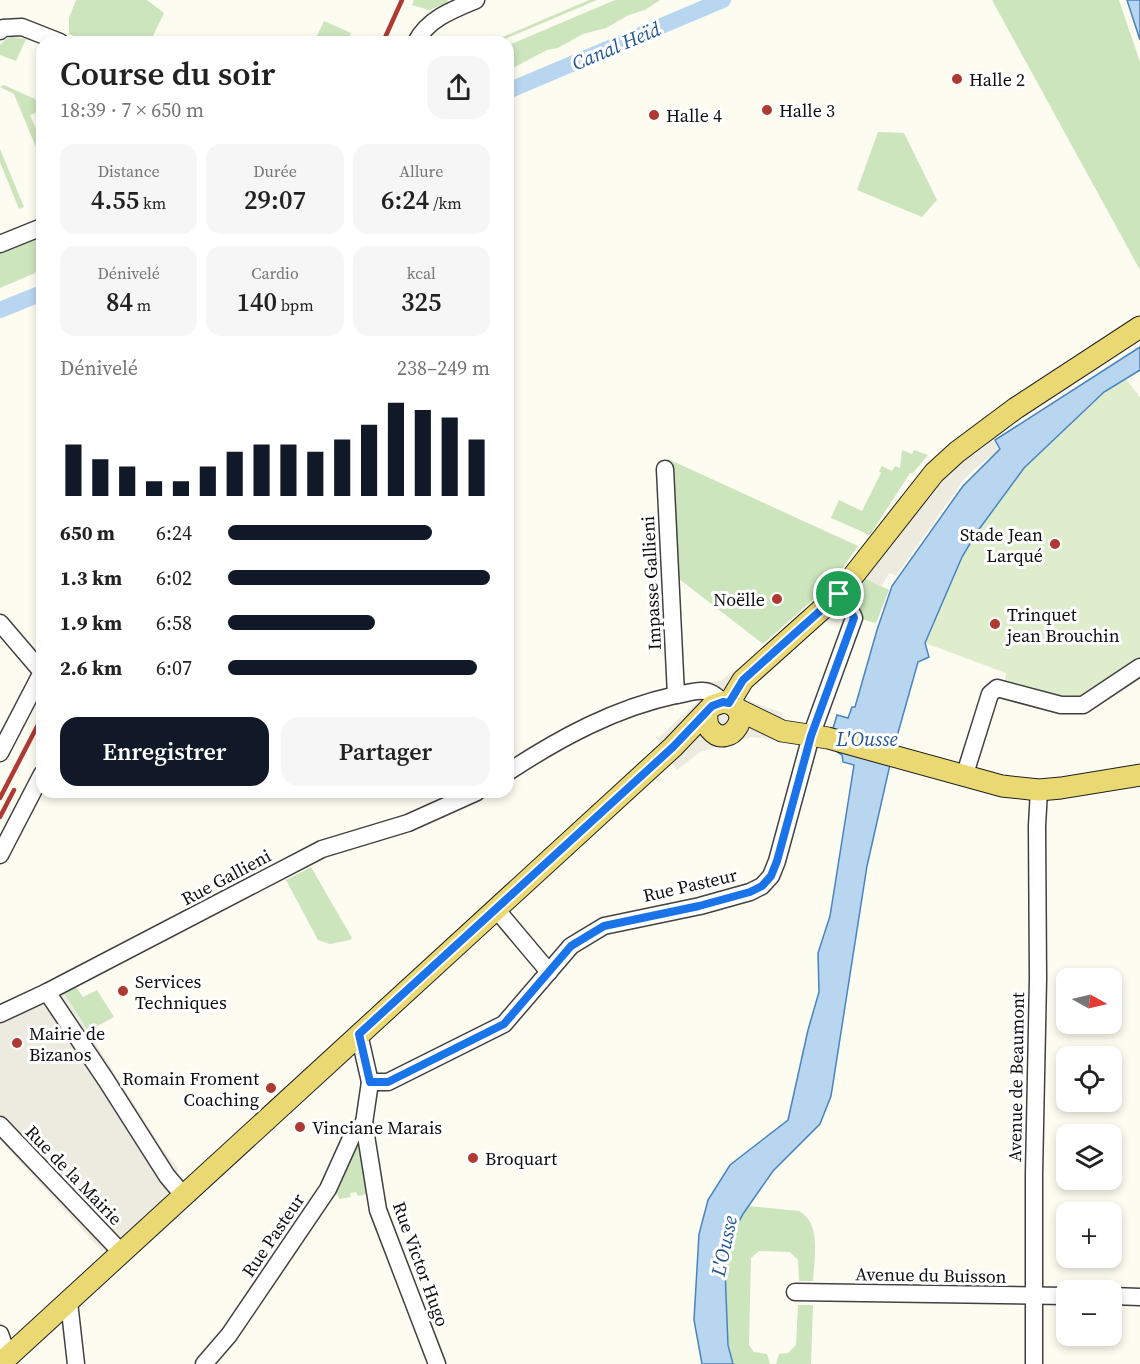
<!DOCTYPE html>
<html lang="fr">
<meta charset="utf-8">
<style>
:root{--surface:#fff;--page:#f6f6f6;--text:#222;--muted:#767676;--accent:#111827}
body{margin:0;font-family:"Source Serif 4",serif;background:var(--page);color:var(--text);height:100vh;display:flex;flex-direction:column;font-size:22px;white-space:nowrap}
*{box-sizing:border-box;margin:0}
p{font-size:20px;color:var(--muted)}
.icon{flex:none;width:33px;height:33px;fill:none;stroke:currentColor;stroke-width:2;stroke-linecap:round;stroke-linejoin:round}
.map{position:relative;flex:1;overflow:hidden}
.details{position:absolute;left:36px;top:36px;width:478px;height:762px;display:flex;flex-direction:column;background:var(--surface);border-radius:18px;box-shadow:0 3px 9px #0003}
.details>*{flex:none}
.needle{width:39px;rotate:98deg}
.buttons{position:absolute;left:1056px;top:968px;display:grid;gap:12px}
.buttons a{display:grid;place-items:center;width:66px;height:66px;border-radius:12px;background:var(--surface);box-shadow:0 3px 9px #0003;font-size:30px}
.pin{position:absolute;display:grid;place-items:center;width:51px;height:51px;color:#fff;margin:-26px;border:3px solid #fff;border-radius:50%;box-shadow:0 2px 6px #0007}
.round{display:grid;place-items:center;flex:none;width:63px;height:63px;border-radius:18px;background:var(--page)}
.headline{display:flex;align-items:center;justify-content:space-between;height:102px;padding:0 24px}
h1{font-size:33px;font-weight:600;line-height:45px}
.metrics{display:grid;grid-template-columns:repeat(3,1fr);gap:9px;height:102px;padding:6px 24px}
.metrics div{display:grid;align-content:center;border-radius:15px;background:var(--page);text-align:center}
.metrics b{font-size:26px;font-weight:600}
.metrics small{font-size:16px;font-weight:400}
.metrics p{font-size:16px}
.chart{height:168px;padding:12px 24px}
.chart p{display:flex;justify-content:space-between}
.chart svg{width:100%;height:108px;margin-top:6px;stroke:var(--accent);stroke-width:6}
.cta{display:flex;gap:12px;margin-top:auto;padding:12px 24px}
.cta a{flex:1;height:69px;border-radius:18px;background:var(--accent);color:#fff;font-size:24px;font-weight:600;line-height:69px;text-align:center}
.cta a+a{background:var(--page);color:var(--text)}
ul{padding:0 24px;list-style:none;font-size:20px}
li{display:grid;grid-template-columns:96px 72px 1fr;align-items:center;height:45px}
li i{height:15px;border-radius:8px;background:var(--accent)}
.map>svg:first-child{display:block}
</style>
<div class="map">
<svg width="1140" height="1364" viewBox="0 0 1140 1364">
<rect width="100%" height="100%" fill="#fdfcf0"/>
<g fill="#cde5bd">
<polygon points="76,0 147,0 164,13 150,42 89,42 69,34 69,18"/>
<polygon points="414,0 448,0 447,3 429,10 412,5"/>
<polygon points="589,0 597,0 498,42 491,42"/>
<polygon points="615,0 660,0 645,10 629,15 606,28 583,34 558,48 547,50 509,70 509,45"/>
<polygon points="992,0 1119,0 1140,62 1140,270"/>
<polygon points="324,21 351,33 347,42 314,42"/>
<polygon points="12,37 26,39 16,61 0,55 0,45 6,39"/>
<polygon points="4,85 37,100 40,111 30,115 42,143 42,162 14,94 0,87"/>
<polygon points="878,132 904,133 937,200 922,217 857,190"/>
<polygon points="0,149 24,207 19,209 0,162"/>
<polygon points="42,234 42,270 0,288 0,251"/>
<polygon points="902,450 912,454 914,450 928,455 913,473 910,473 870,535 831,518 839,500 862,511 881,473 879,471 882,466 892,471 895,466 900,468"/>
<polygon points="668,459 858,546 833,582 763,644 674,575"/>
<polygon points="865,578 889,590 876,623 857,618 850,593"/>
<polygon points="311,867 352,938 350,940 330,944 318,940 286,880"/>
<polygon points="75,986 83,997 97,990 114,1017 88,1031 63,992"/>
<polygon points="351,1146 362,1148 368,1194 358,1196 356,1192 350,1193 351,1197 339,1199 335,1188"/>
<path d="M749,1206L799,1211C822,1223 814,1260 813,1281H799L798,1260L790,1252L759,1251L751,1258L749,1345L754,1352L767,1354L770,1364H733C724,1328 719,1269 732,1234C736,1224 742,1214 749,1206Z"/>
<polygon points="798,1305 813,1305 811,1364 776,1364 779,1354 788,1353 796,1345"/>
</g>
<polygon fill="#dfedcd" points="1126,379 1140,397 1140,657 1081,697 1052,695 1005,680 1006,673 925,643 962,557 977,532 1024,468 1104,392"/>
<g fill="#edebdf">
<polygon points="995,440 1000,449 971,472 962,482 896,576 889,573 881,587 865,578 944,477 969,454 971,457"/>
<polygon points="737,668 752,686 745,692 747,700 783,713 775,740 752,737 700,752 677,770 657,739 702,698 700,686 722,680"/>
<polygon points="63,992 162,1148 178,1169 166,1197 109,1252 102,1251 0,1140 0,1021"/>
</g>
<g fill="#b9d6f0" stroke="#4884bf" stroke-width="1.5">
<polygon points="1127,0 1140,0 1140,40"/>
<polygon points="1140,347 1140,370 1104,392 1024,468 977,532 962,557 925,643 929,657 918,662 894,747 867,866 831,1096 820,1124 773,1171 743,1214 732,1235 725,1269 728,1345 733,1364 702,1364 694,1320 699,1234 708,1200 730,1165 788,1120 808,1030 819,992 818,953 830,916 854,765 843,762 842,755 837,752 838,748 828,745 837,715 848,718 852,707 855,707 877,630 892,586 963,486 1000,449 995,440"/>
</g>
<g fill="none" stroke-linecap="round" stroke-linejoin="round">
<g stroke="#b9d6f0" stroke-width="16">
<polyline points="508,91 723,0"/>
<polyline points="0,310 42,293"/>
</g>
<defs>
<g id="minor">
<polyline points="0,31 3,28 22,27 60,42"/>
<path d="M416,42C428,19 452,10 476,0"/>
<polyline points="0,244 42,227"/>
<polyline points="665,469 676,695"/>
<polyline points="0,623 42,672"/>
<polyline points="0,753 42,672"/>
<path d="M508,772C560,738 615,708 676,695C684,694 695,690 703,691C711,691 717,697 723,702"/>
<polyline points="964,777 990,694 997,688 1061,705 1083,705 1140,667"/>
<polyline points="0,855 42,774"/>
<polyline points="496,909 549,972"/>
<polyline points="47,992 106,1080 167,1176 184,1196"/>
<polyline points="0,1014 47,992 322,849 408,823 477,792"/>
<polyline points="359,1034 370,1082 364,1123 378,1210 437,1364"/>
<polyline points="370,1082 388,1082 504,1024 571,946 604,926 700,906 750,892 762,886 771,876 777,861 811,736 854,618 847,603 839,594"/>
<polyline points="0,1125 121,1252"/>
<polyline points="795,1292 1066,1296"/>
<polyline points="1112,1296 1140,1297"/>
<polyline points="69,1302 76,1364"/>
<polyline points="0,1334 8,1356"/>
<polyline points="204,1364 229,1335 328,1189 352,1136 364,1123"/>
<polyline points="1034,1364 1034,1174 1038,979 1037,826 1039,790"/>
</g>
<g id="major">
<polyline points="729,703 743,680 839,594 934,473 957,452 1016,408 1140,327"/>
<polyline points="737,709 782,731 828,738 1002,786 1039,790 1061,788 1140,775"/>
<path d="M0,1364L673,747L712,706L723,702C759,708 729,753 710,729C706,723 706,717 708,710"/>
</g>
</defs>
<use href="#minor" stroke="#414141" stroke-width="19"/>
<use href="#major" stroke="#1f1f1f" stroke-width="23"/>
<use href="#minor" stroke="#fff" stroke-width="16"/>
<use href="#major" stroke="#ead973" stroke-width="21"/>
<g stroke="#af3a34" stroke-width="4.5">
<polyline points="383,42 402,0"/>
<polyline points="0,798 42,717"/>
<polyline points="0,817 14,790"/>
</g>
</g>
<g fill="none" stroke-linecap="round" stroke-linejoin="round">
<defs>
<polygon id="route" points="839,594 847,603 854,618 811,736 777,861 771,876 762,886 750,892 699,906 604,926 571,946 504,1024 388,1082 370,1082 359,1034 673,747 712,706 723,702 729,703 743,680"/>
</defs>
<use href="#route" stroke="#fff" stroke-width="12"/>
<use href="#route" stroke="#1a73e8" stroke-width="8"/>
</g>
<g fill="#af3a34" stroke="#fff" stroke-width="2">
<circle cx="957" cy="79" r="6"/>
<circle cx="767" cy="110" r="6"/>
<circle cx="654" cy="115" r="6"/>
<circle cx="1055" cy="544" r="6"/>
<circle cx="777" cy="599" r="6"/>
<circle cx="995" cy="624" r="6"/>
<circle cx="123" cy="991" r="6"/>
<circle cx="17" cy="1043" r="6"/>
<circle cx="271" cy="1088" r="6"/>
<circle cx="300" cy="1127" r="6"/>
<circle cx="473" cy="1158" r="6"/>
</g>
<g text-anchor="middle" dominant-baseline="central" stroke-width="6" stroke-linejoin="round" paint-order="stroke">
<g font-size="18" fill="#0e0e0e" stroke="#fff" text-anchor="start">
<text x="969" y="79">Halle 2</text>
<text x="779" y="110">Halle 3</text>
<text x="666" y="115">Halle 4</text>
<text x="1043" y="534" text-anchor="end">Stade Jean<tspan x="1043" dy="21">Larqué</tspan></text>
<text x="765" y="599" text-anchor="end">Noëlle</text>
<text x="1007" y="614">Trinquet<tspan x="1007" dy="21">jean Brouchin</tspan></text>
<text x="135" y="981">Services<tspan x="135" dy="21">Techniques</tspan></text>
<text x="29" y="1033">Mairie de<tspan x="29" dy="21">Bizanos</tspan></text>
<text x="259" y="1078" text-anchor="end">Romain Froment<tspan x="259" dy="21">Coaching</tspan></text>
<text x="312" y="1127">Vinciane Marais</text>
<text x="485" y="1158">Broquart</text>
</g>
<g font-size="18" fill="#0e0e0e" stroke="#fff">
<text transform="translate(651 583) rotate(-93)">Impasse Gallieni</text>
<text transform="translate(226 877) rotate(-28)">Rue Gallieni</text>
<text transform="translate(690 885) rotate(-13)">Rue Pasteur</text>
<text transform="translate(1016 1077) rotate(-89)">Avenue de Beaumont</text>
<text transform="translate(74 1175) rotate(46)">Rue de la Mairie</text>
<text transform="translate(273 1235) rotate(-56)">Rue Pasteur</text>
<text transform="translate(421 1264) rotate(70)">Rue Victor Hugo</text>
<text transform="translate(931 1275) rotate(1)">Avenue du Buisson</text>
</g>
<g font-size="20" font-style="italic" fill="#245793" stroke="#fff">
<text transform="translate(616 46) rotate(-23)">Canal Heïd</text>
<text x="867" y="739">L'Ousse</text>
<text transform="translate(724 1246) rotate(-78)">L'Ousse</text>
</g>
</g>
</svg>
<div class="buttons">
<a><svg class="needle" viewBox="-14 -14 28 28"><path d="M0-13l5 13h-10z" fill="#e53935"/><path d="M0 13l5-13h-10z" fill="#767676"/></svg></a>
<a><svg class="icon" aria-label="locate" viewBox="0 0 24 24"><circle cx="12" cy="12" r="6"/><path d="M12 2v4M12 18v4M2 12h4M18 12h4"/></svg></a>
<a><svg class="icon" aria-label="layers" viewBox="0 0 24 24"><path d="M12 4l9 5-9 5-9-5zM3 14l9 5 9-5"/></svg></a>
<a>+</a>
<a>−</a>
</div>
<div class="pin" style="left:839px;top:594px;background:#1e9e55"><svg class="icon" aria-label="arrive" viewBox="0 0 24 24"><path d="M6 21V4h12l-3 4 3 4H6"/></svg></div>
<section class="details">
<div class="headline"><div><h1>Course du soir</h1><p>18:39 · 7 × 650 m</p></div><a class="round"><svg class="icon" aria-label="share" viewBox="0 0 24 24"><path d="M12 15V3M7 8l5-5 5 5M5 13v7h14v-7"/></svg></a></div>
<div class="metrics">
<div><p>Distance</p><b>4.55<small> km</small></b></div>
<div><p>Durée</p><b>29:07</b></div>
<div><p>Allure</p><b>6:24<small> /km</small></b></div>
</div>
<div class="metrics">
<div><p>Dénivelé</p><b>84<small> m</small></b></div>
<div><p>Cardio</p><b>140<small> bpm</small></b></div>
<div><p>kcal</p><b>325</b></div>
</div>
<div class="chart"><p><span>Dénivelé</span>238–249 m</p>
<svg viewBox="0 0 160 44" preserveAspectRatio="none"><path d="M5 44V23M15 44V29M25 44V32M35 44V38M45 44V38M55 44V32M65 44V26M75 44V23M85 44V23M95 44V26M105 44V21M115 44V15M125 44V6M135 44V9M145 44V12M155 44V21"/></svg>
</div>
<ul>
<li><b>650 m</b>6:24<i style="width:78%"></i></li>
<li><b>1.3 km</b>6:02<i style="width:100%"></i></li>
<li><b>1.9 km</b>6:58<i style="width:56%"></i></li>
<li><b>2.6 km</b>6:07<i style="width:95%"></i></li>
</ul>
<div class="cta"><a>Enregistrer</a><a>Partager</a></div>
</section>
</div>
